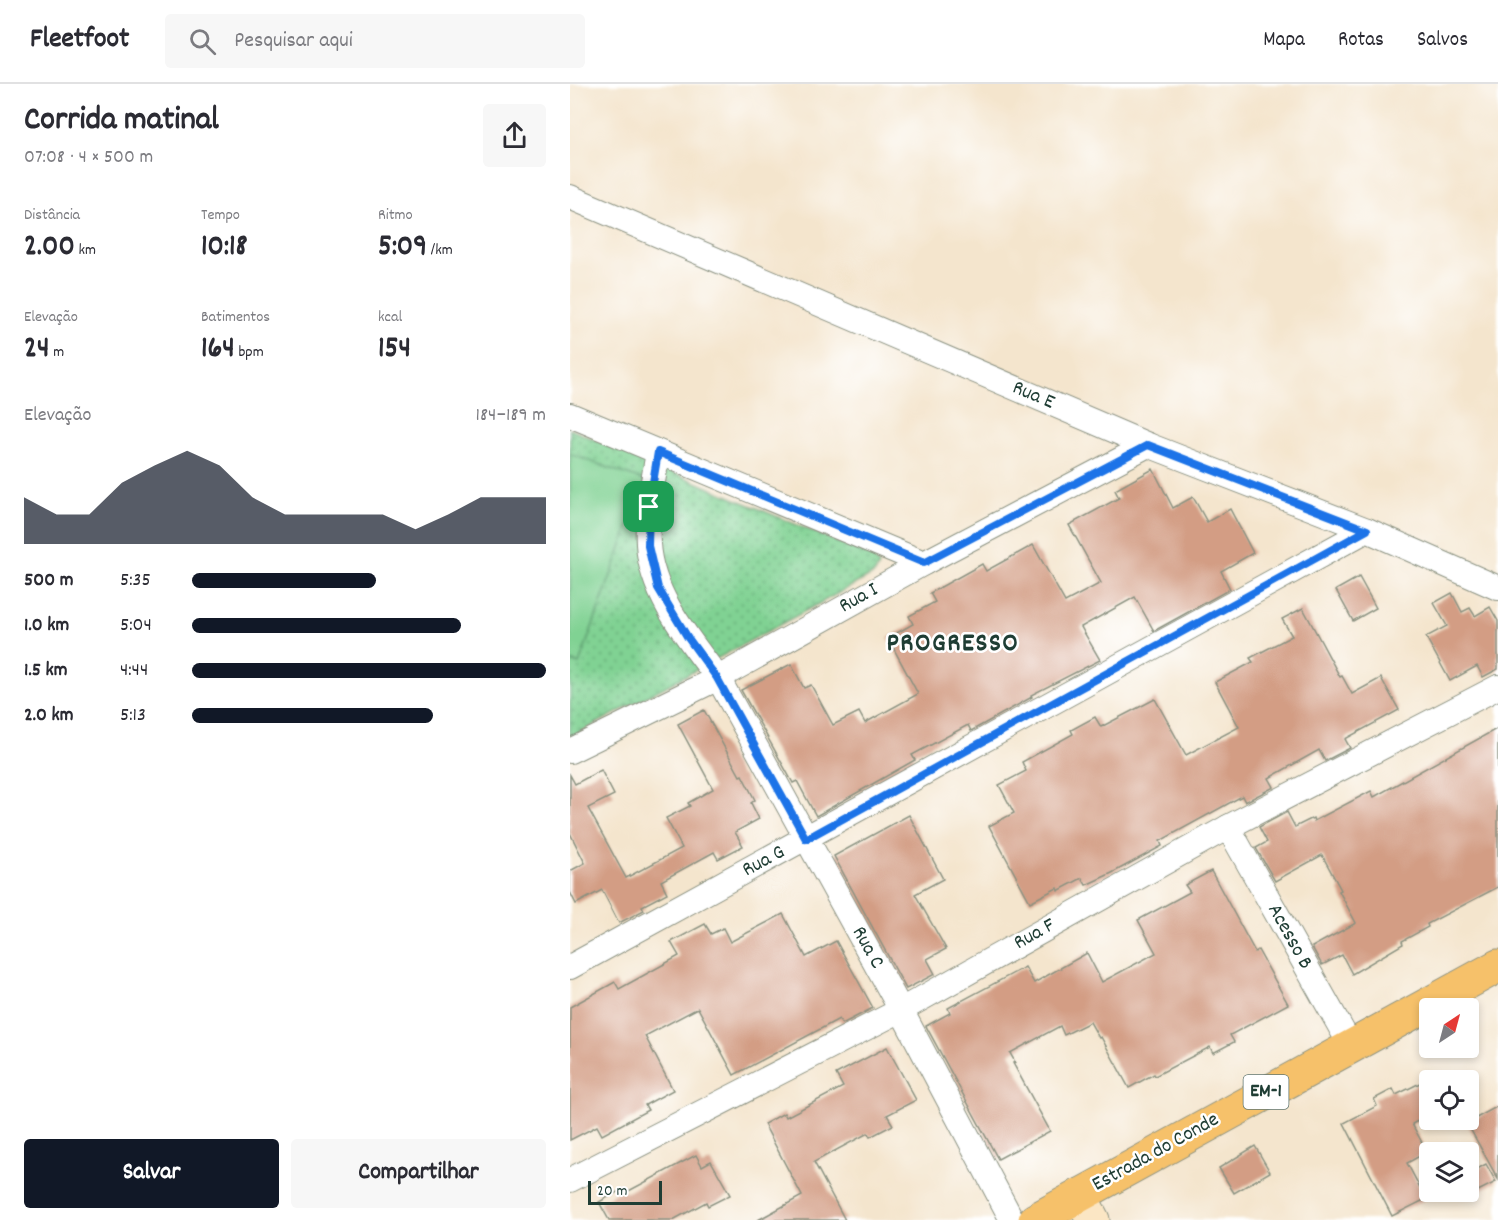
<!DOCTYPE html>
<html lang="pt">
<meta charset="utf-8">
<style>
:root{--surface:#fff;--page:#f7f7f7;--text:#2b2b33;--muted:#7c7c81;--line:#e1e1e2;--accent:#111827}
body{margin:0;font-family:Dekko,sans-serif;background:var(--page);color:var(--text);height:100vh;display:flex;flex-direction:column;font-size:22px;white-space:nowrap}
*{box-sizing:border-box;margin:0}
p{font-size:20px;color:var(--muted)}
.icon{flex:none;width:33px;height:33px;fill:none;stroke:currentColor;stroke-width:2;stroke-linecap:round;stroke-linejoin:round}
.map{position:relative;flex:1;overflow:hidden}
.sheet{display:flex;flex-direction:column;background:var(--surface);width:570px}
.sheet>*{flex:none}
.needle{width:39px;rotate:36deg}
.buttons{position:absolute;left:849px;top:914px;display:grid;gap:12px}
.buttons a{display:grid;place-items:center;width:60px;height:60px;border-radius:6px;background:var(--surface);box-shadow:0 3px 9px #0003;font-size:30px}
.scale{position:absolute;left:18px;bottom:15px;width:74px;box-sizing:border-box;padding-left:6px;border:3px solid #1f3d34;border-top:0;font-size:16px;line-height:21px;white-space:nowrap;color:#1f3d34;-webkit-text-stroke:4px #fff;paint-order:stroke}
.pin{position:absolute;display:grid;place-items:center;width:51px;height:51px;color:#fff;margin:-26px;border-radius:12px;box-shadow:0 3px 9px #0006}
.round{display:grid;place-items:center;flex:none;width:63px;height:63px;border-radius:6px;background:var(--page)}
.head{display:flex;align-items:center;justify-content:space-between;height:102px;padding:0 24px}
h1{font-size:33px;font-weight:800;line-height:45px}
.figures{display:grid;grid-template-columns:repeat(3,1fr);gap:9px;height:102px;padding:6px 24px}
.figures div{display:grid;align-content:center}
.figures b{font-size:30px;font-weight:800}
.figures small{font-size:16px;font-weight:400}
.figures p{font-size:16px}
.chart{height:168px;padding:12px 24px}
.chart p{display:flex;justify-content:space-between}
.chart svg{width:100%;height:108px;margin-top:6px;fill:var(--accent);opacity:.7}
.action{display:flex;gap:12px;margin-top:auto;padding:12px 24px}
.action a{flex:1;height:69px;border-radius:6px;background:var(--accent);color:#fff;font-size:24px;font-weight:800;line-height:69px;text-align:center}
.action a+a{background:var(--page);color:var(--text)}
ul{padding:0 24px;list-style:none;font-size:20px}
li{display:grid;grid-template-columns:96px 72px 1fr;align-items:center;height:45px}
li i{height:15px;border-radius:8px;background:var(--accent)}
header{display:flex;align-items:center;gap:36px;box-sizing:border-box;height:84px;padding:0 30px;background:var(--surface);border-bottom:2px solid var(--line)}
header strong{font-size:28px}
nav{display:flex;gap:33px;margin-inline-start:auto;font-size:21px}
.search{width:420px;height:54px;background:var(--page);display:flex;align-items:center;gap:15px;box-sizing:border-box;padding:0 21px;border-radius:6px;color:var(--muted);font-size:22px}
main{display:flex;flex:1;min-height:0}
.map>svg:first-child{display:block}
</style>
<header>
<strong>Fleetfoot</strong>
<div class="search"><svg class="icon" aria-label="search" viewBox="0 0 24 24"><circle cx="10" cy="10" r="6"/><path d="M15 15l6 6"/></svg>Pesquisar aqui</div>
<nav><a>Mapa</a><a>Rotas</a><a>Salvos</a></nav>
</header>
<main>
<section class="sheet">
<div class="head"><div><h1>Corrida matinal</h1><p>07:08 · 4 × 500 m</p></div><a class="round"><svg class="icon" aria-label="share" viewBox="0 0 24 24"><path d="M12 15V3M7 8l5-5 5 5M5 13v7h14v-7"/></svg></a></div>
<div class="figures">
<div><p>Distância</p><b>2.00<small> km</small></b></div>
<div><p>Tempo</p><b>10:18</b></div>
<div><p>Ritmo</p><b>5:09<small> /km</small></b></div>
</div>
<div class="figures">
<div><p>Elevação</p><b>24<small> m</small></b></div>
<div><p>Batimentos</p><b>164<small> bpm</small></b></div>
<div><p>kcal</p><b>154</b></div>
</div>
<div class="chart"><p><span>Elevação</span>184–189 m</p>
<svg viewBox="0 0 160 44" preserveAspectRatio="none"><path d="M0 44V25L10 32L20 32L30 19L40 12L50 6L60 12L70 25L80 32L90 32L100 32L110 32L120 38L130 32L140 25L150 25L160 25V44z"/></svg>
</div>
<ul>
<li><b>500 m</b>5:35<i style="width:52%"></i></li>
<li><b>1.0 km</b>5:04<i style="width:76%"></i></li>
<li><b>1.5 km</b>4:44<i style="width:100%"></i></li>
<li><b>2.0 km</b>5:13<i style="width:68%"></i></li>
</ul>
<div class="action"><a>Salvar</a><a>Compartilhar</a></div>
</section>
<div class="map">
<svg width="928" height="1136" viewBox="0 0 928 1136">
<defs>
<pattern id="park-dots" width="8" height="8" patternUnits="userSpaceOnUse" patternTransform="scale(1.5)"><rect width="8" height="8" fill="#80d293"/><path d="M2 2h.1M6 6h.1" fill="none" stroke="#68ac79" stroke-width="1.8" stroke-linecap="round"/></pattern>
</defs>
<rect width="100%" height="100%" fill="#fff"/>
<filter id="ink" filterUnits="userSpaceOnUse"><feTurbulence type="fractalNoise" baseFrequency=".0167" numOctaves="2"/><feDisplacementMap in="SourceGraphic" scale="12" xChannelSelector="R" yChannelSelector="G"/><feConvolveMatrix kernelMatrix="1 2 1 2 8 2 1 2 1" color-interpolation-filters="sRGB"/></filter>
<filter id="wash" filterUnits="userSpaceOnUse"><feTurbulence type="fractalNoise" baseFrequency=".008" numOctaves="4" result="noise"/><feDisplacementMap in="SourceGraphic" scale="24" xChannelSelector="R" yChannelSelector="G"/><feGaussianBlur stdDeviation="1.35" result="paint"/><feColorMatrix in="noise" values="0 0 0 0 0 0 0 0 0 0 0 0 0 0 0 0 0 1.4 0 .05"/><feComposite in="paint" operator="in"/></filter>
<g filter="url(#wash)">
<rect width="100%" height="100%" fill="#f4e5cd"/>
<polygon fill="url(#park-dots)" stroke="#508864" stroke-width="1.5" points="0,345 303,473 309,482 304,490 0,654"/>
<polygon fill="#80d293" stroke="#508864" stroke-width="1.5" points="0,370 75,397 9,580 0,577"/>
<g id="blocks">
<g fill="#d39d84">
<polygon points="583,385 603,424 623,413 637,438 660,425 683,469 651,487 660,505 584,547 565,513 511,543 530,576 461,611 462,613 401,647 398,641 342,671 345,676 246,732 227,697 223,699 171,606 221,580 234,604 241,601 263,641 289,628 295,639 348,610 318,554 343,540 339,532 365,518 360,509 412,480 416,487 463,461 495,518 531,499 499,441 549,414 545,406"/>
<polygon points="789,493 806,524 783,537 766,506"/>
<polygon points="882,509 892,528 900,524 905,532 920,523 928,537 928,585 913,593 907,582 880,597 856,553 877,542 864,519"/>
<polygon points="733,524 770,593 772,592 782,610 811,594 829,626 775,655 780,664 755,677 749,666 699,694 704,703 675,718 672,712 590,757 592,762 542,789 516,801 512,794 488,807 487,804 460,818 419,742 444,729 429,701 456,687 452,678 503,650 501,646 525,633 531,643 585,615 616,671 669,643 645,598 683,578 680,574 722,552 712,535"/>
<polygon points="134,626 170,692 172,691 185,716 181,719 189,735 165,748 173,762 148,775 144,768 91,797 97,809 72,822 74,826 49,839 32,806 6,820 0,808 0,787 15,779 0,749 0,691 5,700 31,686 44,711 18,724 56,794 112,764 96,734 120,722 118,719 143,705 108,640"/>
<polygon points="928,644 928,803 857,840 858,843 832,857 833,860 782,890 772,871 752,881 742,863 786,839 769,807 771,806 752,771 705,797 686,764 697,758 689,743 717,728 725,743 743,734 744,737 801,707 804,713"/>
<polygon points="339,731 373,795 345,810 376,865 357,875 365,890 336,905 264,772"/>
<polygon points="641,787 685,868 688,866 718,920 660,951 664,958 643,969 640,963 585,992 584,990 559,1004 531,953 529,954 520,938 494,951 490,942 440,969 445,978 443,979 480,1047 428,1075 356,942 380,929 378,924 455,883 464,899 517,869 532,898 586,869 568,836 620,808 615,801"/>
<polygon points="213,830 236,873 266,857 303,924 272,940 269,935 164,991 128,924 75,952 103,1006 75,1021 78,1026 32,1051 27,1042 0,1056 0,923 45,898 49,905 109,872 101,858 135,840 141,850 153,844 160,858"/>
<polygon points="317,963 346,1016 317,1031 323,1041 300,1053 298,1049 244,1078 275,1136 188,1136 232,1112 194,1040 214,1029 216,1033 273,1003 266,990"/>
<polygon points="860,994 860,1030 842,1040 857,1068 837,1079 856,1115 822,1132 774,1039 807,1022 804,1015 823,1005 826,1011"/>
<polygon points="928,1022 928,1095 897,1039"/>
<polygon points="685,1062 700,1088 664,1109 649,1084"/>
<polygon points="126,1071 132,1082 141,1077 160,1111 138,1122 136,1118 103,1136 39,1136 29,1118 53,1105 55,1109"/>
<polygon points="916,1080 926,1098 898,1112 898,1090"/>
</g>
</g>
</g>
<g filter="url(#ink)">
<use href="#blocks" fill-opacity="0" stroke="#8a9180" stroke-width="1.5"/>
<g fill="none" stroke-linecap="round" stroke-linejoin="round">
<defs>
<g id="street">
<polyline points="0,113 578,361 797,446 928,504"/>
<polyline points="0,331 354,479"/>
<path d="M88,368C83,399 76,430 78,460C81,511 119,555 148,594L331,926L442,1136"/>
<polyline points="0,667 148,594 354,479 578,361"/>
<polyline points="658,743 781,962"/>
<polyline points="0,883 797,446"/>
<polyline points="0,1096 331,926 658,743 928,603"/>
</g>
<polyline id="secondary" points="510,1111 523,1136"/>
<polyline id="primary" points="465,1136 928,882"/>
</defs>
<use href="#street" stroke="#8a9180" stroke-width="26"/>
<use href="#secondary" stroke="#8a9180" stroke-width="35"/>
<use href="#primary" stroke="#8a9180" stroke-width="35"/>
<use href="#street" stroke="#fff" stroke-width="24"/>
<use href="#secondary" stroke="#fbe6c4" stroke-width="33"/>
<use href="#primary" stroke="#f6c16b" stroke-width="33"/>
</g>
</g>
<g fill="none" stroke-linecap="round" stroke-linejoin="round" filter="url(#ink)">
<defs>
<polygon id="route" points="578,361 797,446 236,755 147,594 118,554 88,504 78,462 79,423 88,368 354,479"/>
</defs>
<use href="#route" stroke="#fff" stroke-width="12"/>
<use href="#route" stroke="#1a73e8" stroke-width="8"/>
</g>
<g text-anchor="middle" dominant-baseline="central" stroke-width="5" stroke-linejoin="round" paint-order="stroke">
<rect fill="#fff" stroke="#627771" stroke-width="1.5" x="673.5" y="991" width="45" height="34" rx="4.5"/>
<g font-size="20" font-weight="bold" fill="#1f3d34">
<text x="696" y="1008">EM-1</text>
</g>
<g font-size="21" fill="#1f3d34" stroke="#fff">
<text transform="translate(463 312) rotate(23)">Rua E</text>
<text transform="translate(289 515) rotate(-29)">Rua I</text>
<text transform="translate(194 778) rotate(-28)">Rua G</text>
<text transform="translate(465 851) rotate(-29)">Rua F</text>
<text transform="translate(719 853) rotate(61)">Acesso B</text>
<text transform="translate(297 864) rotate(61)">Rua C</text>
<text transform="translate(586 1069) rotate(-29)">Estrada do Conde</text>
</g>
<g font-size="27" font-weight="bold" letter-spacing="1.5" fill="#1f3d34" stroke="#fff">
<text x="383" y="560">PROGRESSO</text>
</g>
</g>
</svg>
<div class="buttons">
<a><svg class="needle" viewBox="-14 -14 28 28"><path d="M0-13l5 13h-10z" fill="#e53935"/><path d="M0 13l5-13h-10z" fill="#7c7c81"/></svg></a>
<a><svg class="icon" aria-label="locate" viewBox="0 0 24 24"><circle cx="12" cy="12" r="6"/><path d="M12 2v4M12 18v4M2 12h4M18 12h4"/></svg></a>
<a><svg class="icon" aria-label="layers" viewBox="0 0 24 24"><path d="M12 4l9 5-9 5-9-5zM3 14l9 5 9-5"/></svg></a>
</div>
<div class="scale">20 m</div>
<div class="pin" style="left:79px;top:423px;background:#1e9e55"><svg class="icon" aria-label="arrive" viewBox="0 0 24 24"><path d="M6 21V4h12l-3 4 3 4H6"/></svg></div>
</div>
</main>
